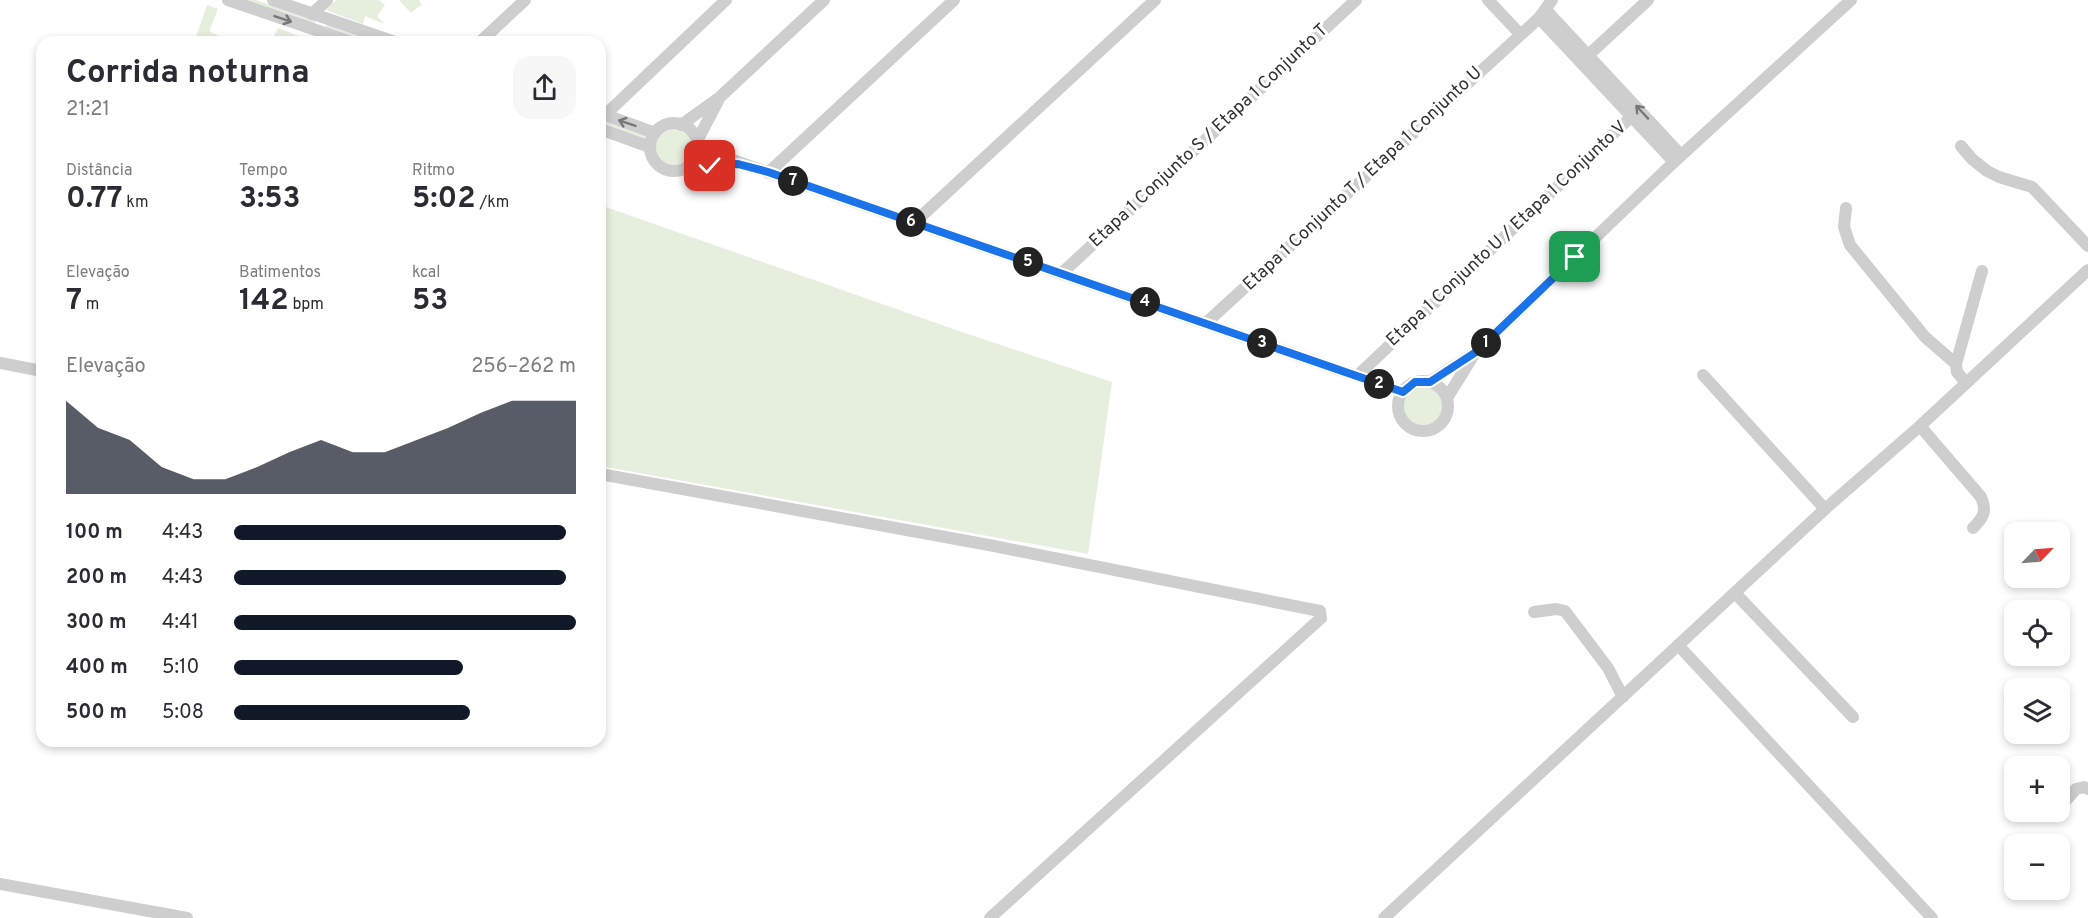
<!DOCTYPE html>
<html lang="pt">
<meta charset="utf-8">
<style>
:root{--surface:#fff;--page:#f7f7f7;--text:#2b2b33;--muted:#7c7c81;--accent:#111827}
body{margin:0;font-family:Overpass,sans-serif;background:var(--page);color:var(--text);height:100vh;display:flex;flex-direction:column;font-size:22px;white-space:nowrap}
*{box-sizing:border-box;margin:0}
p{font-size:20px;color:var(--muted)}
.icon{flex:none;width:33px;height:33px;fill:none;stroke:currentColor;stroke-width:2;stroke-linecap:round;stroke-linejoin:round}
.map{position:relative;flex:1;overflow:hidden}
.panel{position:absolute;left:36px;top:36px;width:570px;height:711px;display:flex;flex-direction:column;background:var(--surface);border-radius:18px;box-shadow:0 3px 9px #0003}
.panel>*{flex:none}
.needle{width:39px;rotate:65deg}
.buttons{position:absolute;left:2004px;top:522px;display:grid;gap:12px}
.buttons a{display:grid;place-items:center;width:66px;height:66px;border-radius:12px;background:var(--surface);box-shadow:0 3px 9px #0003;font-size:30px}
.pin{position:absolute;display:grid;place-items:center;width:51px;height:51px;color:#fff;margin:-26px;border-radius:12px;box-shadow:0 3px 9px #0006}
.km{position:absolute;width:30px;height:30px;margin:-15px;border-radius:50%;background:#222;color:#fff;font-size:16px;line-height:30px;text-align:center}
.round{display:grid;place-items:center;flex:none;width:63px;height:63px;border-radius:18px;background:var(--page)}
.head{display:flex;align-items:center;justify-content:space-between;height:102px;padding:0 30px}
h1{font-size:33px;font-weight:700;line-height:45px}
.figures{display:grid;grid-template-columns:repeat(3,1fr);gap:9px;height:102px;padding:6px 30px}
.figures div{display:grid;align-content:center}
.figures b{font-size:30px;font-weight:700}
.figures small{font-size:16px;font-weight:400}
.figures p{font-size:16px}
.chart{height:168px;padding:12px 30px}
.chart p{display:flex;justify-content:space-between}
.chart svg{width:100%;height:108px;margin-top:6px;fill:var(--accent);opacity:.7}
ul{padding:0 30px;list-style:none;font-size:20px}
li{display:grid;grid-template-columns:96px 72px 1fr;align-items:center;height:45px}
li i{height:15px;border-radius:8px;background:var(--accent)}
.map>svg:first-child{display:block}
</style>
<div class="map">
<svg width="2088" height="918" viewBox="0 0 2088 918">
<rect width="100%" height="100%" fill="#fff"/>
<g fill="#e6eede">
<polygon points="239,0 256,0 316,21 314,26"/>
<polygon points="336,0 379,0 385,5 377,16 384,24 365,16 363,24 326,10"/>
<polygon points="399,0 419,0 421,5 411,13"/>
<polygon points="207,5 218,9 210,29 210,32 220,36 219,42 194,42"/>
<polygon points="327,24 380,42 361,42 325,29"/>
<polygon points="278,28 299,36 297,42 281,42 281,39 274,36"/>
<polygon points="600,119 647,135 645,140 600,125"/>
<circle cx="674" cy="147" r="19"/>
<polygon points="600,205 959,331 1112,382 1088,554 600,466"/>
<circle cx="1423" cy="406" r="20"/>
</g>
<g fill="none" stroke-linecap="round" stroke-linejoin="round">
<g stroke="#cecece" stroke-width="12">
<polyline points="228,0 351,42"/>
<polyline points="273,0 395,42"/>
<polyline points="1488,0 1520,34"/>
<polyline points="1546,10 1681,155"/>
<polyline points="312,14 327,0"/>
<polyline points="1539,18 1674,162"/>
<polyline points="480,42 525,0"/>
<polyline points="1583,60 1648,0"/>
<polyline points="600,113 655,133"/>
<polyline points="605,115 726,0"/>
<circle cx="674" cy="147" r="24"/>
<polyline points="681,125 720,97 824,0"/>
<polyline points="600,129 650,147"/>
<polyline points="697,141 718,101"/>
<polyline points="1961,146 1972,159 1987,171 1999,177 2032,187 2088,246"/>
<polyline points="698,148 1403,392"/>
<polyline points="689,166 734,164"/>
<polyline points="768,173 954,0"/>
<polyline points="1846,208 1844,227 1850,245 1925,337 1956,364"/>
<polyline points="914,223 1155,0"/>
<polyline points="1062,273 1356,0"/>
<polyline points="1206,323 1539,18 1552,0"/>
<polyline points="0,363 42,371"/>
<polyline points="1703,375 1825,509"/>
<polyline points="1357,376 1631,117"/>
<circle cx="1423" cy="406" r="25"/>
<polyline points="1429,382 1476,352 1674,162 1851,0"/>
<polyline points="1966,383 1957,372 1956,364 1982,271"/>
<polyline points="1447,398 1473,356"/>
<path d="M1920,426L1981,497C1987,511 1984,517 1973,528"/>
<polyline points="600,474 989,545 1320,611 1321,618 990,918"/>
<polyline points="1735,593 1853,717"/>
<polyline points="1534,612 1556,609 1565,611 1608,668 1623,697"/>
<polyline points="1678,645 1932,918"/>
<polyline points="2061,806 2076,789 2084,787 2088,789"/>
<polyline points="0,884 187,918"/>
<polyline points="1384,918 1825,509 1920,426 2088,270"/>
</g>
</g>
<defs><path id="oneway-shaft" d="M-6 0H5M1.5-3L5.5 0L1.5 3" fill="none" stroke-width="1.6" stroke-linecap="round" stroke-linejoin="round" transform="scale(1.5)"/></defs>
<g stroke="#787878">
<use href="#oneway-shaft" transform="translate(283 19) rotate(19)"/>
<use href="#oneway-shaft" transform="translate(1642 112) rotate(-133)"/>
<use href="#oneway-shaft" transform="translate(627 123) rotate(-161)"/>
</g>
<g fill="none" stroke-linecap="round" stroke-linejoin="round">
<defs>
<polyline id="route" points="710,166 738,164 768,172 1403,392 1415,382 1430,382 1476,352 1575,257"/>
</defs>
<use href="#route" stroke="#fff" stroke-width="12"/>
<use href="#route" stroke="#1a73e8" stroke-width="8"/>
</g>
<g text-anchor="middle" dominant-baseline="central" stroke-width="6" stroke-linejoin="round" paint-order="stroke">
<g font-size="18" fill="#313131" stroke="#fff">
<text transform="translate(1209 136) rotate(-43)">Etapa 1 Conjunto S / Etapa 1 Conjunto T</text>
<text transform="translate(1363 179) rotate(-43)">Etapa 1 Conjunto T / Etapa 1 Conjunto U</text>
<text transform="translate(1507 234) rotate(-43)">Etapa 1 Conjunto U / Etapa 1 Conjunto V</text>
</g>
</g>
</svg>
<div class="buttons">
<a><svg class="needle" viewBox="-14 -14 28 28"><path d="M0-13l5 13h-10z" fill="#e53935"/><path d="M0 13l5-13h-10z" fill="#7c7c81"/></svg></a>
<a><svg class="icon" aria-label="locate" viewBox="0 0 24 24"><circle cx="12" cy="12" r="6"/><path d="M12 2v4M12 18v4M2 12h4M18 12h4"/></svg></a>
<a><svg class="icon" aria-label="layers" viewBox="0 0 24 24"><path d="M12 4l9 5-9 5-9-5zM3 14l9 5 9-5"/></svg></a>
<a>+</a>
<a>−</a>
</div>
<div class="pin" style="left:1575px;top:257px;background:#1e9e55"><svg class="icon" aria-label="arrive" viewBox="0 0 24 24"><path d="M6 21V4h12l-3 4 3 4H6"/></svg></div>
<div class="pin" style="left:710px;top:166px;background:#d93025"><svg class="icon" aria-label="check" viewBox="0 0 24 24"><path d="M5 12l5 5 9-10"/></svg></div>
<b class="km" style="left:1486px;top:343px">1</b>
<b class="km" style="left:1379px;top:384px">2</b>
<b class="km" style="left:1262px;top:343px">3</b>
<b class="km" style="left:1145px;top:302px">4</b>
<b class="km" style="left:1028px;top:262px">5</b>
<b class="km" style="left:911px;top:222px">6</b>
<b class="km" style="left:793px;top:181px">7</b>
<section class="panel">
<div class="head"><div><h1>Corrida noturna</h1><p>21:21</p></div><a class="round"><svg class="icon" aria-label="share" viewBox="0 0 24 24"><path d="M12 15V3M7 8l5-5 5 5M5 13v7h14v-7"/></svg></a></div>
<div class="figures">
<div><p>Distância</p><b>0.77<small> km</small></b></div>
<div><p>Tempo</p><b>3:53</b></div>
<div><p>Ritmo</p><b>5:02<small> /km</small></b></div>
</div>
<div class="figures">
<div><p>Elevação</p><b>7<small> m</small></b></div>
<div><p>Batimentos</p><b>142<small> bpm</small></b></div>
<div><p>kcal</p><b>53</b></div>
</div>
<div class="chart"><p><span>Elevação</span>256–262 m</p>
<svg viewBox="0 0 160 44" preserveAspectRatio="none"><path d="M0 44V6L10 17L20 22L30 33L40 38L50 38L60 33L70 27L80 22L90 27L100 27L110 22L120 17L130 11L140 6L150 6L160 6V44z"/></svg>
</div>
<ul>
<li><b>100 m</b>4:43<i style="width:97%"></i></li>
<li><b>200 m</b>4:43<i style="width:97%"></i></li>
<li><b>300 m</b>4:41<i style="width:100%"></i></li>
<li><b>400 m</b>5:10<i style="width:67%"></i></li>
<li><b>500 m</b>5:08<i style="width:69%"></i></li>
</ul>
</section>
</div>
